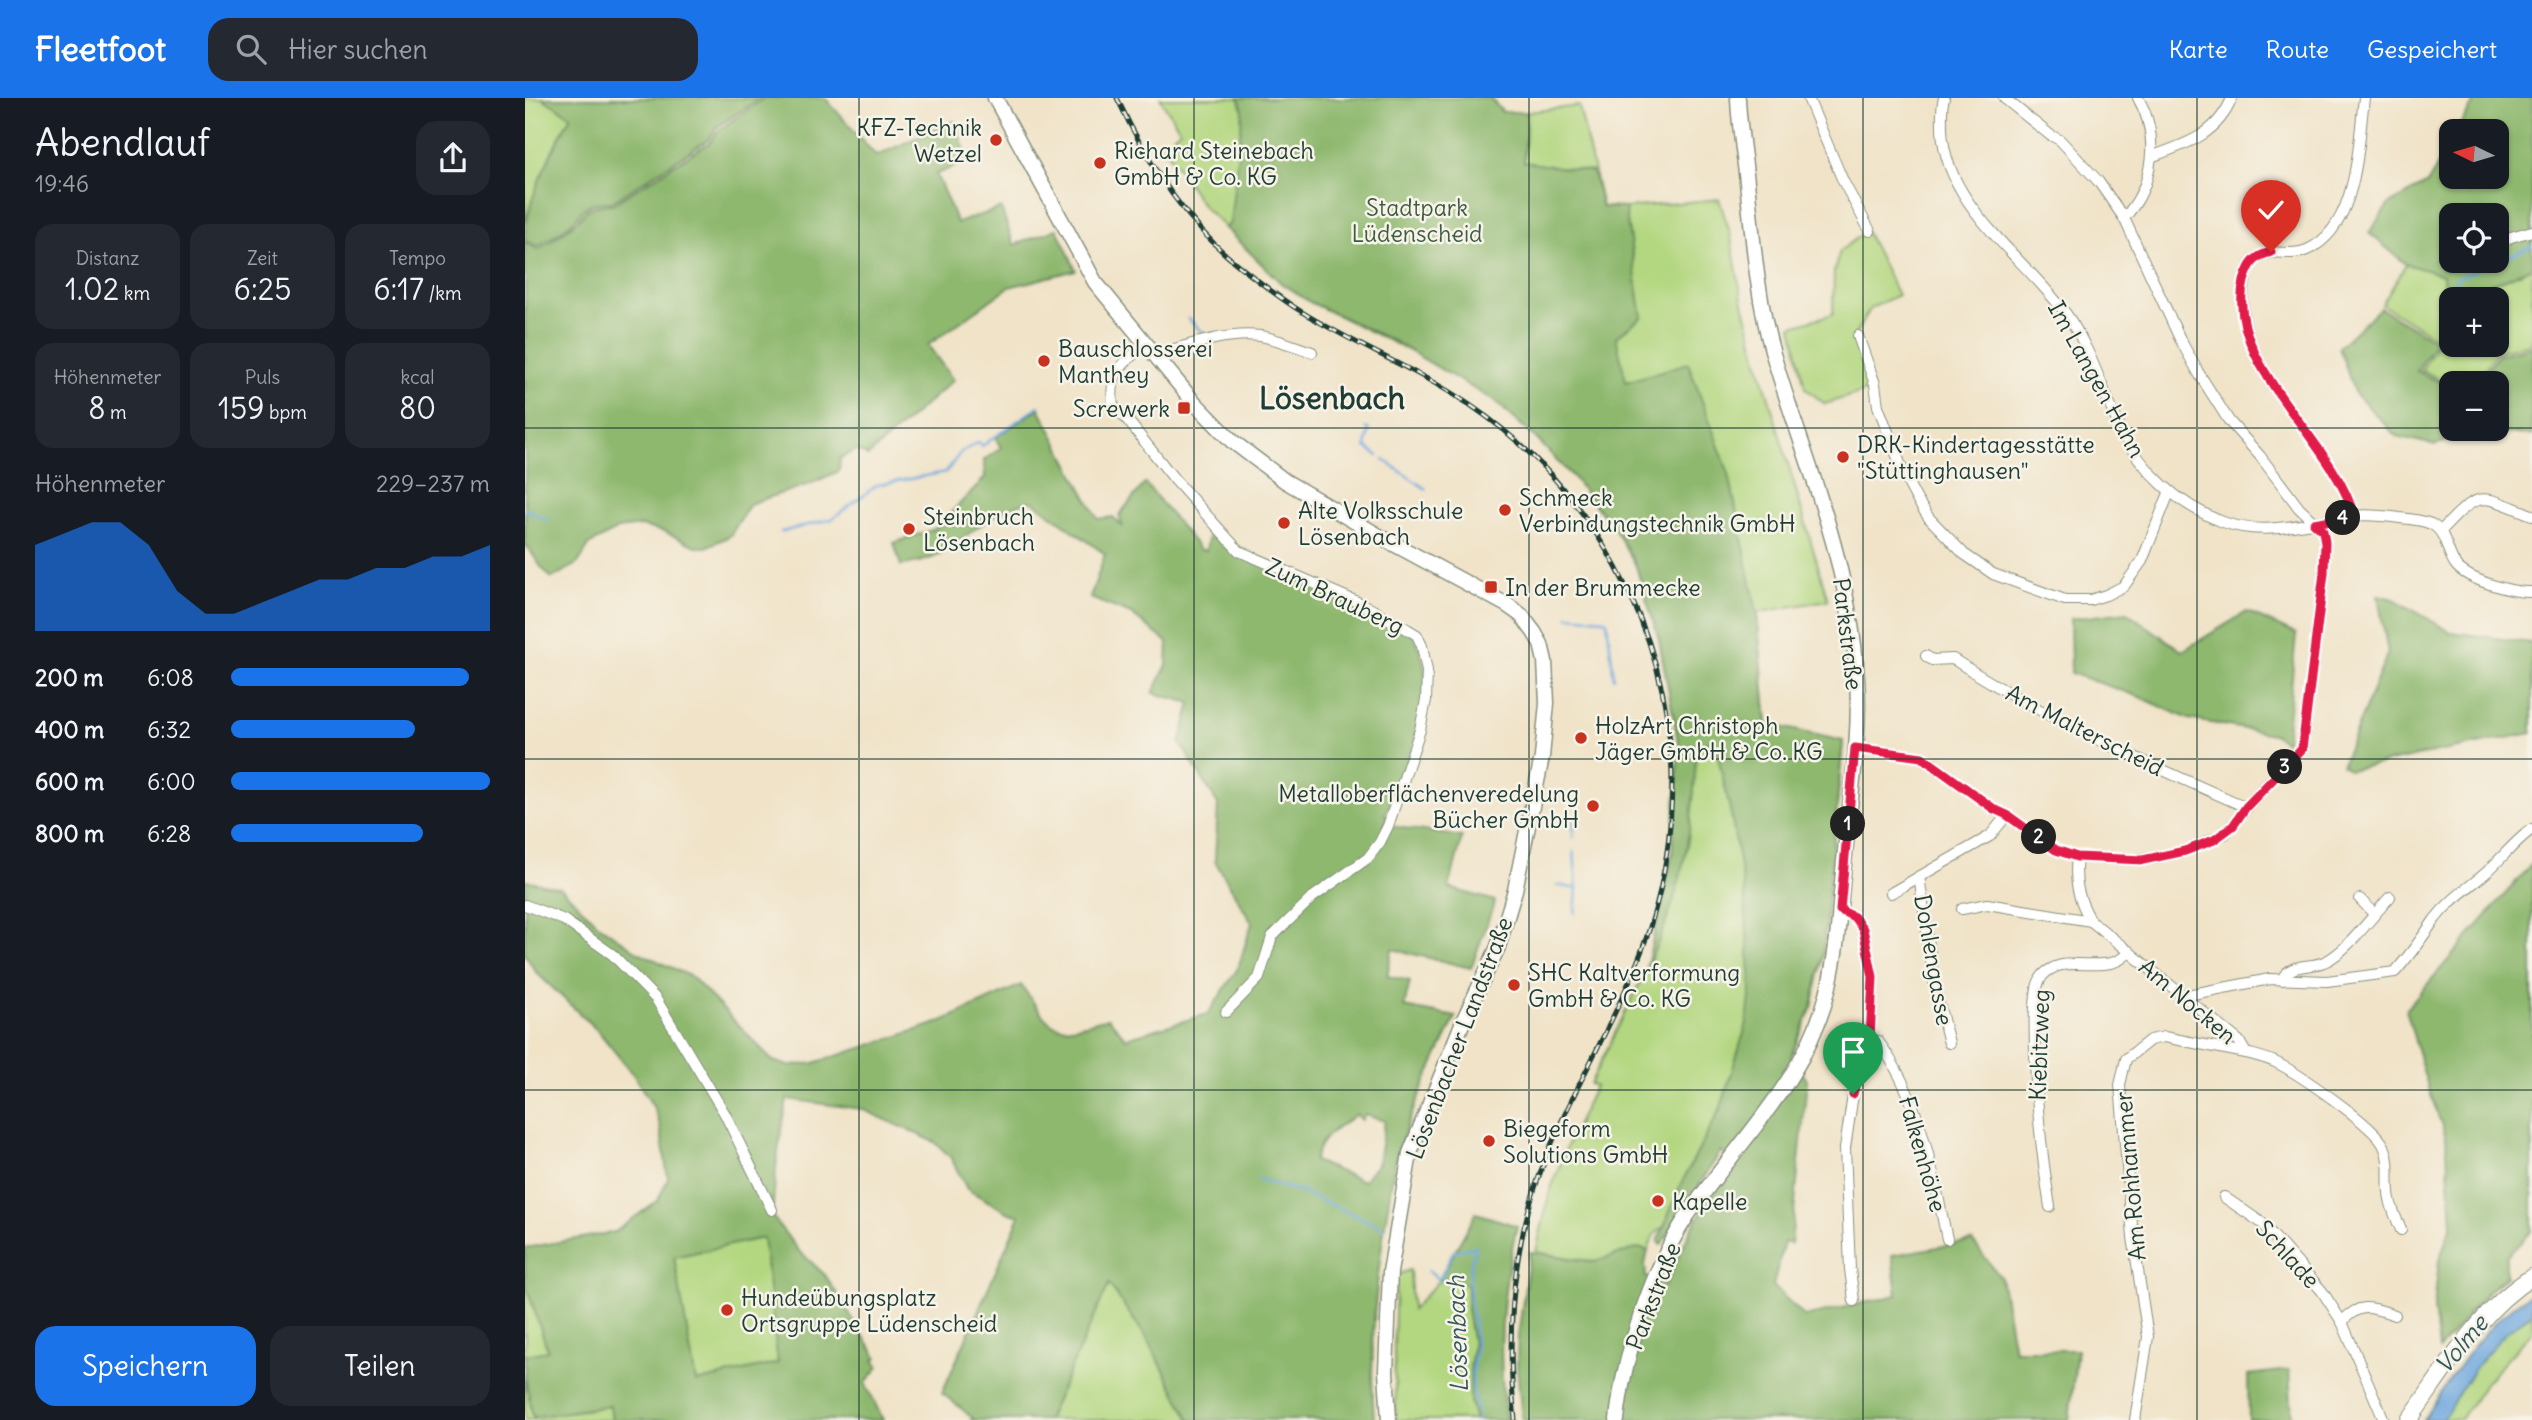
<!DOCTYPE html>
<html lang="de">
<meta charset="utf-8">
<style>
:root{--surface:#171b24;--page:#242831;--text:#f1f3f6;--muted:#9ea1a6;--accent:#1a73e8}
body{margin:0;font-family:Delius,sans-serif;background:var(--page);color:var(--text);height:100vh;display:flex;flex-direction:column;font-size:26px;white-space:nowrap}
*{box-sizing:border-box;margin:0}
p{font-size:23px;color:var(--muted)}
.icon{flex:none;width:38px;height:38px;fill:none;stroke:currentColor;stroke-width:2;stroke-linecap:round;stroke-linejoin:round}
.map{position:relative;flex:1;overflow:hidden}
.side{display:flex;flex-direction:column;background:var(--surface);width:525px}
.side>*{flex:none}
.needle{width:46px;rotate:275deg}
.fabs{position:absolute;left:1914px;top:21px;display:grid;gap:14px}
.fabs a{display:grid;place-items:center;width:70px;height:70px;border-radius:14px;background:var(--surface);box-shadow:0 2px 5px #0004;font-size:35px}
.pin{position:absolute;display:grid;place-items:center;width:60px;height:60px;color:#fff;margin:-72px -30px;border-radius:50% 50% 50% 0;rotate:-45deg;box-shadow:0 0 7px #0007}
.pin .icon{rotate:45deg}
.km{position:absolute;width:35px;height:35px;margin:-18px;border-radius:50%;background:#222;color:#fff;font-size:19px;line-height:35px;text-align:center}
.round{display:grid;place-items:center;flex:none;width:74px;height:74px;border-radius:21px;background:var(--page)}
.headline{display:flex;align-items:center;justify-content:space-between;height:119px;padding:0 35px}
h1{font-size:38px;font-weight:600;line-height:52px}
.figures{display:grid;grid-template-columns:repeat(3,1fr);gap:10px;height:119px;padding:7px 35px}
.figures div{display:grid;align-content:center;border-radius:18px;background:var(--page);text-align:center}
.figures b{font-size:30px;font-weight:600}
.figures small{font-size:19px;font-weight:400}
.figures p{font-size:19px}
.chart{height:196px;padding:14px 35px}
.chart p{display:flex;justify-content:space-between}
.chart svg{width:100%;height:126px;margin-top:7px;fill:var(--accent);opacity:.7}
.cta{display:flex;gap:14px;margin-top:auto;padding:14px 35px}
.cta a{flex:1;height:80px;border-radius:21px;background:var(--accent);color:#fff;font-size:28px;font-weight:600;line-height:80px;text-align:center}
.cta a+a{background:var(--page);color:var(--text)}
ul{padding:0 35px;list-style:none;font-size:23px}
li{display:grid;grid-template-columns:112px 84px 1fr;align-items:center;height:52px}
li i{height:18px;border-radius:9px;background:var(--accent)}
header{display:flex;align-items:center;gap:42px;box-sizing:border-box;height:98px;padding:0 35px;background:var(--accent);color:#fff}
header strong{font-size:33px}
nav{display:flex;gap:38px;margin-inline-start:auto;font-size:24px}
.search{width:490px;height:63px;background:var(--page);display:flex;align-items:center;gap:18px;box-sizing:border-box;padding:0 24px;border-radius:21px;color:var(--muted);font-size:26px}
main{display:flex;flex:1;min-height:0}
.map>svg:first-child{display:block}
</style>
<header>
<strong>Fleetfoot</strong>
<div class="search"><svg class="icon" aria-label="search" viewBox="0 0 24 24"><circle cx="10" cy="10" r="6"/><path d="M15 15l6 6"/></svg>Hier suchen</div>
<nav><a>Karte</a><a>Route</a><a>Gespeichert</a></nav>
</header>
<main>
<section class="side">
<div class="headline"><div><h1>Abendlauf</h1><p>19:46</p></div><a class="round"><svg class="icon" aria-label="share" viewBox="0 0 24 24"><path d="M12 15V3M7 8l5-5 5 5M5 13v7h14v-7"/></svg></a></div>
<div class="figures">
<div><p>Distanz</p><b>1.02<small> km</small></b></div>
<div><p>Zeit</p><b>6:25</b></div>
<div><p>Tempo</p><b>6:17<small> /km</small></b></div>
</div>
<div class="figures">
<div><p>Höhenmeter</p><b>8<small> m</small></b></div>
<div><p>Puls</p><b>159<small> bpm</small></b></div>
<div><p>kcal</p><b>80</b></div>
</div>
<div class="chart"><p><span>Höhenmeter</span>229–237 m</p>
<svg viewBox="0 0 160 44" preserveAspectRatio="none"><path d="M0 44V14L10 10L20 6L30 6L40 14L50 30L60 38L70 38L80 34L90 30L100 26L110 26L120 22L130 22L140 18L150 18L160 14V44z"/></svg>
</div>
<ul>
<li><b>200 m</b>6:08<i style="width:92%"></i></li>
<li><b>400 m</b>6:32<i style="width:71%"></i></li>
<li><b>600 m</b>6:00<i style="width:100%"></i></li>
<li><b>800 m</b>6:28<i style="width:74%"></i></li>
</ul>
<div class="cta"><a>Speichern</a><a>Teilen</a></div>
</section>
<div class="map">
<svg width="2007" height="1322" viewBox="0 0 2007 1322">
<rect width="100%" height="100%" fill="#f7f3e8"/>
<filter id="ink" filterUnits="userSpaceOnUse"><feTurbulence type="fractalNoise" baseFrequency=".0143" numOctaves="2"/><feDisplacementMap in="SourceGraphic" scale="14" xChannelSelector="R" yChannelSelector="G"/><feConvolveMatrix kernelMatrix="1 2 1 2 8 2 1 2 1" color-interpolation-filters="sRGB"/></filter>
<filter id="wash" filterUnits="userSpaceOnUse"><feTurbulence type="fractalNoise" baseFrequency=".00686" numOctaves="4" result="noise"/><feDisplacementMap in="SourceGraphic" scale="28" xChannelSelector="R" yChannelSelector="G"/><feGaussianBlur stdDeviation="1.57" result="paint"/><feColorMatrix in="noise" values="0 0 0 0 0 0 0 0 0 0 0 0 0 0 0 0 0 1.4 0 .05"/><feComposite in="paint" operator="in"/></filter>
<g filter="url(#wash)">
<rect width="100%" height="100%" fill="#f0e3c8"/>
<g fill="#b3d780" stroke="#698a5a" stroke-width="2" fill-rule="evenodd">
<polygon points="0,0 17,0 46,18 27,53 0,123"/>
<polygon points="635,0 965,0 978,14 1002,14 1054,8 1077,109 1100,110 1194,101 1205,135 1217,201 1234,266 1303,502 1232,515 1242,626 1318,643 1298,856 1287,909 1136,1147 1133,1144 1138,1129 1128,1138 1123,1153 1113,1150 1069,1164 1011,1154 1025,1093 1042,1048 1070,988 1065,986 1121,872 1147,758 1154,648 1134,541 1111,468 1091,433 1047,378 1010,339 971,304 893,257 785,204 756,185 678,108 638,47 655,32"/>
<polygon points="1341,133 1373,197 1346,210 1329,238 1347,291 1300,306 1280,290 1267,228 1308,216 1309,173 1315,153"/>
<path d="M1881,166L1918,177L1919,197L1978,182L2007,169V246L1971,254L1950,285L1927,287L1896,272L1915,242L1857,207ZM1927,201H1972V247H1927Z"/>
<polygon points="239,1139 253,1265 170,1284 149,1159"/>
<polygon points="885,1172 887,1212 914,1182 942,1186 942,1211 948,1247 945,1271 945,1303 950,1322 871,1322 869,1251 871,1177"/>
<polygon points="0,1184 23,1253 0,1257"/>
<polygon points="584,1185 623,1242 665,1322 522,1322"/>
<path d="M2007,1216V1234L1960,1285L1936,1321L1918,1322C1940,1283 1967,1239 2007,1216Z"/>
<polygon points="0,1277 8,1319 86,1308 87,1322 0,1322"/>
</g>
<g fill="#8eb86e" stroke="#567a51" stroke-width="2" fill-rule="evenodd">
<path d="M17,0H235L192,29L184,41L87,104C58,104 64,108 45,126C36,135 23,141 13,148L0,143C0,102 27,54 46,18Z"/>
<path d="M239,0H300L351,58L429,23L444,63L411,76L432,125L476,110L489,147L532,131L551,172L484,189L403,247L428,282L343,358L332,352L315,360L314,373L285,386L230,404L225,406L205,438L181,449H173L140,434L116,428L93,431L65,446L53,465L27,480C15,472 10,457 0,446V145L13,151C24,144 36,137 46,128C67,111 56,108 88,106L185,44L194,32Z"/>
<path d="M714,0H965L977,14H1002L999,64L1068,74L1077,109L1100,110L1117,219L1091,239L1101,284L1163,265L1204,376L1232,515L1242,626L1318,643L1298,856L1287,909L1266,958L1282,982L1266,1146L1259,1144L1248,1188L1280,1219L1372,1197L1367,1157L1447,1143L1476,1180L1489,1252H1552L1544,1322H997L992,1268L993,1238L1005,1154L1069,1164L1113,1150L1123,1153L1120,1166L1121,1179L1140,1188L1167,1129L1208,1067L1196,1053L1136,1147L1133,1144L1155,1088L1196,1009L1222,925L1226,889L1219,792L1206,716L1192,654L1186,642L1178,648L1171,657C1168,738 1156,798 1121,872L1147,758L1154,648L1134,541L1111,468L1105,456L1091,433L1047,378L1010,339L971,304L868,243L785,204L756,185L700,130L705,125L718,12Z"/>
<path d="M1952,0H2007V169L1978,182L1919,197L1918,177L1881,166L1844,135L1864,106L1903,85L1927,41V79H1972V33H1931ZM1927,117H1972V163H1927Z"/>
<polygon points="1855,210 1911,243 1892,273 1927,290 1927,331 1972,331 1972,285 1953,285 1973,257 2007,249 2007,337 1951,334 1910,347 1871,338 1829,294 1814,249"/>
<path d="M514,310L573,421L588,419L598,429L594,417L620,385L675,452H681L686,426L699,442L808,495L890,539C894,550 900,564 900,576C902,624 878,673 860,717L863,720L860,727L937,739L924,790L970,803L946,870L867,851L862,878L885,883L879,909L931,919C910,962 889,1005 874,1051C867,1073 865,1097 861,1120C850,1187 844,1254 849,1322H665L623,1242L584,1186L522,1322H446L448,1320L417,1295L495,1118L482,1114L442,1091L426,1060L410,1044L337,1011L262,1001L252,1059L247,1118L273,1152L300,1177L352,1259L349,1262L354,1269L340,1285L358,1322H87L85,1308L8,1319L0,1277V1257L23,1253L0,1184V1150L90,1134L133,1102L143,1081L135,1027L129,1010L108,976L74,934L11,874L0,856V782L36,790L74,827L111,853L167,879L248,963L264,968L289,965L340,949L413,925L496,887C531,936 524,936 583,920L601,940L683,916L713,870L727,825L690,763L693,706L655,645L666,605L628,595L642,567L643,545L606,516L565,500L580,456L507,403C469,410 445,438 413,457C402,463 387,465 376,468L369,445L410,431L460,380L459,362L476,350L470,340ZM831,1016L837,1022L840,1017L860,1023L853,1065L838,1083L789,1063C797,1034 811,1033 831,1016ZM238,1140L253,1265L171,1284L149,1159Z"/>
<polygon points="1853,497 1869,501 1926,534 2007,545 2007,635 1824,672 1817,667 1863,555"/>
<polygon points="1602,514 1657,553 1722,514 1771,536 1761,644 1748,636 1664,621 1615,599 1546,575 1545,521"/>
<polygon points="2007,765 2007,1133 1981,1159 1981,1179 1963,1193 1914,1252 1909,1210 1914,1162 1927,1126 1921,1040 1901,983 1881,911"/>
<path d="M951,1115L992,1128C976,1191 972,1257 981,1322H950L945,1303V1271L948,1247L942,1211V1186L914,1182Z"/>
<polygon points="1764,1272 1767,1322 1724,1322 1723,1277"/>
</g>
<path fill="#6ea7de" stroke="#467289" stroke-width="2" d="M2007,1195V1216C1967,1239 1940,1283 1918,1322H1899C1928,1275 1960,1224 2007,1195Z"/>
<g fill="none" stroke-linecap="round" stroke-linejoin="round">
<g stroke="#6ea7de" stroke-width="2.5">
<polyline points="1913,206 1917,197 1934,179 2007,148"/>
<polyline points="663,221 682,238"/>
<polyline points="654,244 668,241"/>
<polyline points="841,330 844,332 841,349 853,358"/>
<polyline points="859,362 901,391"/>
<polyline points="0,411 23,422"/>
<polyline points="256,434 307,421 352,387 421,374 436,354 454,344 457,348 514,308"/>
<polyline points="1043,518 1079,521 1082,523 1089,580"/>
<polyline points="1048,740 1049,718"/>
<polyline points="1049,753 1052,791 1050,815"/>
<polyline points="1032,787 1052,791"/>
<polyline points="733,1081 776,1094 859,1130"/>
<path d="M903,1173L914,1182L928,1154L951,1148C938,1186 948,1209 950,1246C951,1255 948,1264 947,1273C947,1289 950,1306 953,1322"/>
</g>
</g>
</g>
<g filter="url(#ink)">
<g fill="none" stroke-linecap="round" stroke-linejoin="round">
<defs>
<g id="street">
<polyline points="1283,0 1318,83 1345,133"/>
<path d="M1419,0C1416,10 1417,21 1417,31C1420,110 1502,160 1544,220C1567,254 1578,294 1595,330C1616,373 1653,407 1698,424C1741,440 1785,423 1828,418C1844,416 1860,418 1875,420C1886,421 1897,422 1906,426C1922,434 1921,453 1930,466C1941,482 1988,495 2007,494"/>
<path d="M1628,58C1662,46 1693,36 1707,0"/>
<path d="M1599,120C1629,88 1635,38 1613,0"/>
<polyline points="1972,147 1986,139 2007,133"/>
<polyline points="1922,166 1931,163"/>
<polyline points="1333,238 1350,286 1353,308 1381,381 1392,402 1404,420 1439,456 1468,476 1540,502 1565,502 1581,497 1599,488 1617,463 1644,395"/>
<path d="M620,246C596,268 584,273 588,308L600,319L650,382L714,453L835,505L882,531L892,537L897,548L902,573L901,602L895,632L863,728L855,744L843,760L788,799L755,831L747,839L734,880L701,914"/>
<path d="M629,257C661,248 701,234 735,238C753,241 771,249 787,254"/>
<path d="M1829,418C1809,342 1700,267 1720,184C1722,175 1723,166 1731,161C1747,148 1765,160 1782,152C1833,130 1833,47 1839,0"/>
<path d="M1916,433C1956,390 1955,397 2007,417"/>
<path d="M1401,558L1407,562L1428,561C1520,621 1621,665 1721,709"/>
<polyline points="1330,650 1397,659 1469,711 1482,717 1531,752 1552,759 1608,762 1629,760 1660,753 1700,736 1740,688 1777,651 1799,475 1800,445 1798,433 1774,410 1735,358 1704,323 1673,274 1655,241 1599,120 1573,83 1535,42 1525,37 1479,0"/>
<path d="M1552,759C1549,784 1553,801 1566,823L1714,943L1721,955C1732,958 1742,960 1752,965C1774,976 1849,1027 1859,1048C1867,1065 1861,1083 1865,1101C1867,1112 1872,1122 1876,1132"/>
<polyline points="1394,778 1410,890 1424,945"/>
<polyline points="1366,795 1465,738 1482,717"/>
<polyline points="1835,801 1849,816"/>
<polyline points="0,807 39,822 88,857 131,901 200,1016 247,1112"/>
<polyline points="1437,811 1462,806 1566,823"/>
<polyline points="1315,812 1329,819 1338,831 1348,879 1345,942 1338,953 1328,996 1320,1050 1325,1171 1329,1203"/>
<path d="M1757,882C1763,865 1785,870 1799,864C1820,856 1848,817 1865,799"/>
<path d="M1657,898L1745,881L1802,883L1870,874C1886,856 1897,840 1910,821C1925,801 1945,789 1963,773C1978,759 1990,743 2007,731"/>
<path d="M1345,942L1353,943C1395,999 1408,1074 1422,1141"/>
<polyline points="1699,1099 1737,1125 1797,1193 1817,1224 1859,1322"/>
<path d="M1525,1109C1517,1058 1511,1007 1510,954C1510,934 1508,910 1512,890C1514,880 1519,874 1528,870C1550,859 1588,877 1604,853"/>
<path d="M1817,1224C1834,1204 1846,1209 1870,1217"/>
<polyline points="1610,1322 1623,1239 1608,1139 1595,987 1601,961 1625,942 1639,939 1721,955"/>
</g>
<g id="secondary">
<polyline points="470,0 570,184 667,302 707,343 760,383 856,439 982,507 996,517 1009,534 1016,546 1020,563 1022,605 1017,659 990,792 973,849 939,921 885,1055 865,1174 861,1273 864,1322"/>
<path d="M1092,1322C1098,1259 1127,1171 1162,1118C1213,1043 1284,980 1304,888C1314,844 1315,800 1320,756C1325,698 1336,639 1332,581C1331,556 1327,530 1322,505C1307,420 1272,339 1248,256C1232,200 1228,141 1222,84C1219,56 1214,28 1213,0"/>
</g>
<path id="primary" d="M1884,1322C1920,1272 1954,1212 2007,1179"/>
</defs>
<use href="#street" stroke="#88907e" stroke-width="12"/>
<use href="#secondary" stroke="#88907e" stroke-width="17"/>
<use href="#primary" stroke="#88907e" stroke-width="18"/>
<use href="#street" stroke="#fff" stroke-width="10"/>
<use href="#secondary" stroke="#fff" stroke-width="14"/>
<use href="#primary" stroke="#fff" stroke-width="16"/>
<defs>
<path id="rail" d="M592,0C619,58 657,120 707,162C729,180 753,199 777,214C832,248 892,271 945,307C1067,389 1145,533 1147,680C1147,739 1138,797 1117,852C1089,927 1045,995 1017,1070C986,1152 981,1236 990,1322"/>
</defs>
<use href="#rail" stroke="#1f3d34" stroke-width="5"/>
<use href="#rail" stroke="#f7f3e8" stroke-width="2.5" stroke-dasharray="8" stroke-linecap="butt"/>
</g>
</g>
<g fill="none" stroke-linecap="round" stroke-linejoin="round" filter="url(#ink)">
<defs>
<path id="route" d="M1328,996L1338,953L1345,942L1348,879L1338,831L1329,819L1315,812L1330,650L1397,659L1469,711L1482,717L1531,752L1552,759L1618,762L1660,753L1689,742L1708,728L1721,709L1777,651L1799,475L1800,444L1798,433L1789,425L1829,418C1809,342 1699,266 1719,183C1724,167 1729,158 1746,154"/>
</defs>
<use href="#route" stroke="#fff" stroke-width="14"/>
<use href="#route" stroke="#e11d48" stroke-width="9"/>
</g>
<path fill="none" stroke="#1f3d34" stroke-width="2" stroke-opacity="0.55" d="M334,0V1322M669,0V1322M1004,0V1322M1338,0V1322M1672,0V1322M0,330H1927M1972,330H2007M0,661H2007M0,992H2007"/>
<g fill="#c8321e" stroke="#f7f3e8" stroke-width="2.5">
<circle cx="471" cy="42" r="7"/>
<circle cx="575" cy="65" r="7"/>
<circle cx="519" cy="263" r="7"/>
<rect x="652" y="303" width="14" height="14" rx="3.5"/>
<circle cx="1318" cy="359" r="7"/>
<circle cx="980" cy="412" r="7"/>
<circle cx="759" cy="425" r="7"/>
<circle cx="384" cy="431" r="7"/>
<rect x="959" y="482" width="14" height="14" rx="3.5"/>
<circle cx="1056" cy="640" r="7"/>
<circle cx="1068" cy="708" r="7"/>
<circle cx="989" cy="887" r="7"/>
<circle cx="964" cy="1043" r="7"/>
<circle cx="1133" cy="1103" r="7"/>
<circle cx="202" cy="1212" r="7"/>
</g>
<g text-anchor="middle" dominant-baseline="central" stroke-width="5" stroke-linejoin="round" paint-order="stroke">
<g font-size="23" fill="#1f3d34" stroke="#f7f3e8" text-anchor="start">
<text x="457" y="29" text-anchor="end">KFZ-Technik<tspan x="457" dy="26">Wetzel</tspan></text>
<text x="589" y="52">Richard Steinebach<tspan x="589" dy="26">GmbH &amp; Co. KG</tspan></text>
<text x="533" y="250">Bauschlosserei<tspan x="533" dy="26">Manthey</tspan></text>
<text x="645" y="310" text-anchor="end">Screwerk</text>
<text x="1332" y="346">DRK-Kindertagesstätte<tspan x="1332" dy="26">"Stüttinghausen"</tspan></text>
<text x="994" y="399">Schmeck<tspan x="994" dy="26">Verbindungstechnik GmbH</tspan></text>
<text x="773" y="412">Alte Volksschule<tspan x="773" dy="26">Lösenbach</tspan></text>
<text x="398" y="418">Steinbruch<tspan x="398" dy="26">Lösenbach</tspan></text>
<text x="980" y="489">In der Brummecke</text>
<text x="1070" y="627">HolzArt Christoph<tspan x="1070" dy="26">Jäger GmbH &amp; Co. KG</tspan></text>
<text x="1054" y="695" text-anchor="end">Metalloberflächenveredelung<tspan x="1054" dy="26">Bücher GmbH</tspan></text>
<text x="1003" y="874">SHC Kaltverformung<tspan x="1003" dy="26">GmbH &amp; Co. KG</tspan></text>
<text x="978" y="1030">Biegeform<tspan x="978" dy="26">Solutions GmbH</tspan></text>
<text x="1147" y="1103">Kapelle</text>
<text x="216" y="1199">Hundeübungsplatz<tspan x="216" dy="26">Ortsgruppe Lüdenscheid</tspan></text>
</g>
<g font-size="23" fill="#3d5c43" stroke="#f7f3e8">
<text x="892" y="109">Stadtpark<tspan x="892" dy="26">Lüdenscheid</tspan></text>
</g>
<g font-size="23" fill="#1f3d34" stroke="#f7f3e8">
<text transform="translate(1572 281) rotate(61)">Im Langen Hahn</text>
<text transform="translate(810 498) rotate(25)">Zum Brauberg</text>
<text transform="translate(1323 536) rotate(83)">Parkstraße</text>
<text transform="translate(1560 632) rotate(27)">Am Malterscheid</text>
<text transform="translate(1409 862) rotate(80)">Dohlengasse</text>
<text transform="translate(1663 903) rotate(40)">Am Nocken</text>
<text transform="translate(934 940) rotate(-69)">Lösenbacher Landstraße</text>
<text transform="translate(1514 947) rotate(-88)">Kiebitzweg</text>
<text transform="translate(1398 1056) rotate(74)">Falkenhöhe</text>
<text transform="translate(1605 1078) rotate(-95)">Am Rohhammer</text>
<text transform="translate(1763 1156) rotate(48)">Schlade</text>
<text transform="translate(1128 1198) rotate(-69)">Parkstraße</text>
</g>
<g font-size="24" font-style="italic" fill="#33585e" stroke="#f7f3e8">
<text transform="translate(932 1236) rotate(-92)">Lösenbach</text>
<text transform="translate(1936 1246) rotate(-50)">Volme</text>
</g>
<g font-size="30" font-weight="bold" fill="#1f3d34" stroke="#f7f3e8">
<text x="807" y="300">Lösenbach</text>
</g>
</g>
</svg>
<div class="fabs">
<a><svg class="needle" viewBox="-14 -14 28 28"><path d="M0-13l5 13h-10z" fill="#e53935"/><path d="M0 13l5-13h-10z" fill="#9ea1a6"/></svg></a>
<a><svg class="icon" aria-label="locate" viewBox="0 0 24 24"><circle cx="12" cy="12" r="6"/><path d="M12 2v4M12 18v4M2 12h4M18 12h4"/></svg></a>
<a>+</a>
<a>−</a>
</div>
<div class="pin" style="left:1328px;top:996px;background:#1e9e55"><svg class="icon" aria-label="arrive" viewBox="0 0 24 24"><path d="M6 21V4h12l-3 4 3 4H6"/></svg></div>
<div class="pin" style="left:1746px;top:154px;background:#d93025"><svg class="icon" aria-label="check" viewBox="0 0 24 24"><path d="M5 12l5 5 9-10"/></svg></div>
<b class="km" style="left:1323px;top:726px">1</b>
<b class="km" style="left:1514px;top:739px">2</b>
<b class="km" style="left:1760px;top:669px">3</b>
<b class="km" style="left:1818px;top:420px">4</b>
</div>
</main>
